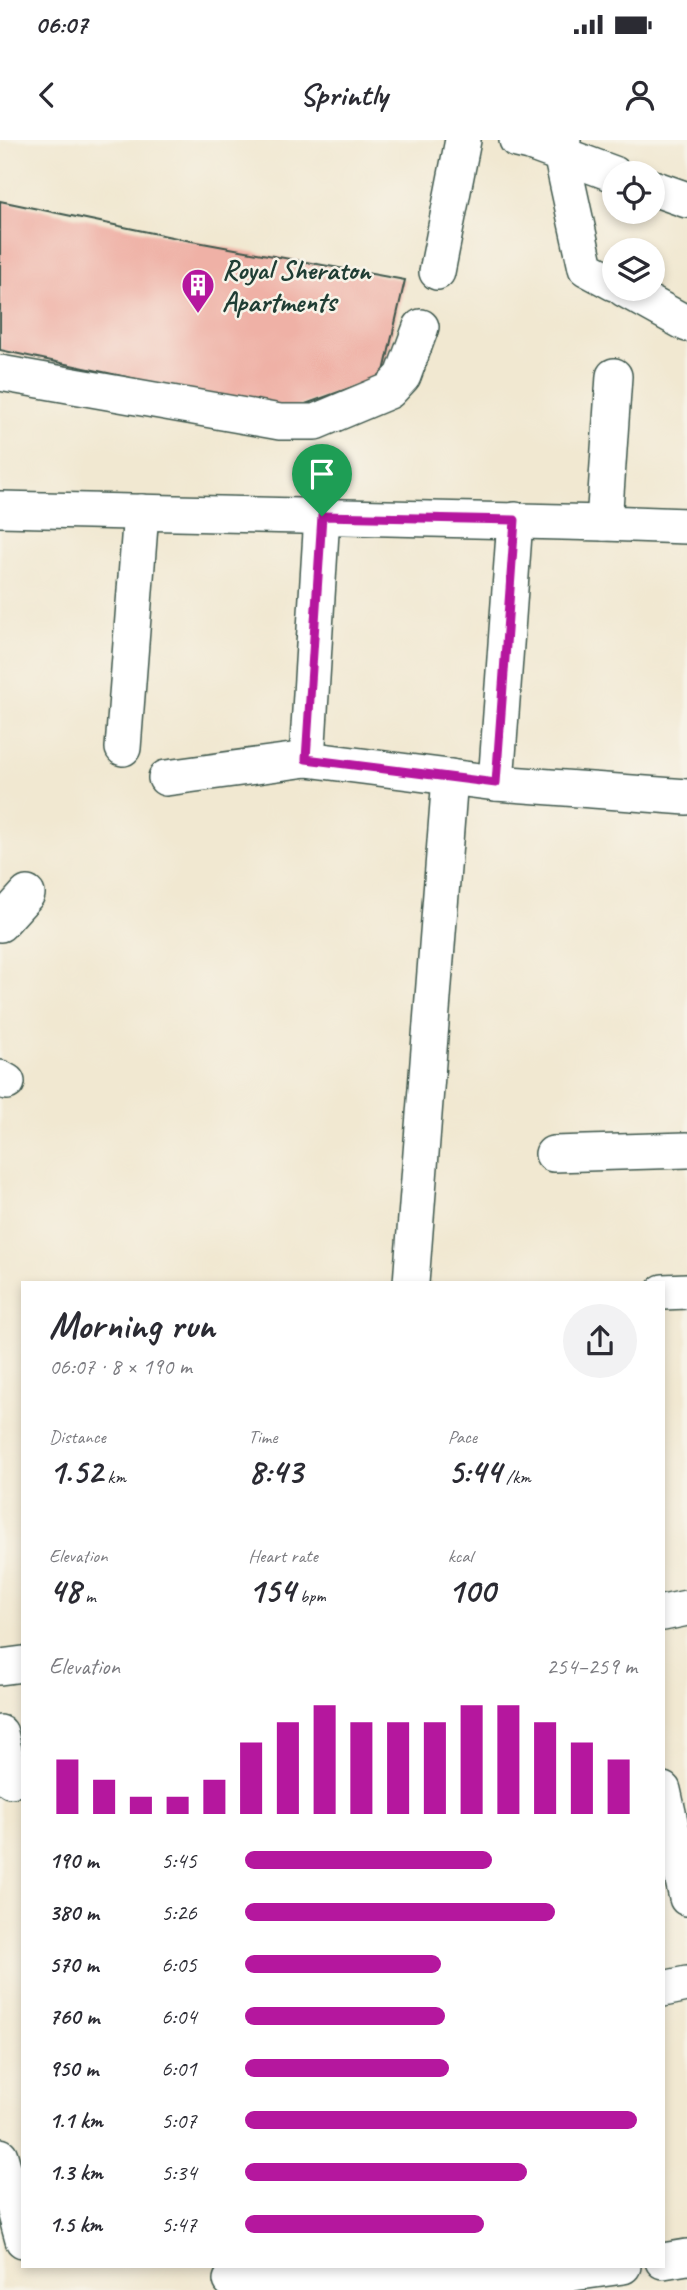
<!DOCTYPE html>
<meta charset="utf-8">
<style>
:root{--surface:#fff;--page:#f2f2f3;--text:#2b2b33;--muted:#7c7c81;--accent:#b5179e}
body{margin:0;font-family:Caveat,sans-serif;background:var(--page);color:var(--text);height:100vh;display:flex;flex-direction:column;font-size:26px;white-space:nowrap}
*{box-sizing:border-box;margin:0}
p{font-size:23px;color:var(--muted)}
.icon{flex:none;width:38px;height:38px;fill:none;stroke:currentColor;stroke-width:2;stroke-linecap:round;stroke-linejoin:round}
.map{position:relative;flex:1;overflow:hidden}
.sheet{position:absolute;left:21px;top:1141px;width:644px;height:987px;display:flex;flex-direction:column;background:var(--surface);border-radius:0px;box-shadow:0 4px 10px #0003}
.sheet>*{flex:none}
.fabs{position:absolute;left:602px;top:21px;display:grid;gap:14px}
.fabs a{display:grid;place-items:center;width:63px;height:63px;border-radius:50%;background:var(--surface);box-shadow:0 4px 10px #0003;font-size:35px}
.pin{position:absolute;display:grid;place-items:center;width:60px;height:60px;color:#fff;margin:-72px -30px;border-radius:50% 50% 50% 0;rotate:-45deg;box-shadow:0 0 7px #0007}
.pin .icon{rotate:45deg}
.round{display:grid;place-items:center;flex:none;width:74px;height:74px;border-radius:37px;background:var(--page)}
.headline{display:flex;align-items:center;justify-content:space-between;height:119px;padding:0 28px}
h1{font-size:38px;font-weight:700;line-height:52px}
.metrics{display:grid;grid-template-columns:repeat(3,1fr);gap:10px;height:119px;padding:7px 28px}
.metrics div{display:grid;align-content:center}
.metrics b{font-size:35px;font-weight:700}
.metrics small{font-size:19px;font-weight:400}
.metrics p{font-size:19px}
.chart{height:196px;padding:14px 28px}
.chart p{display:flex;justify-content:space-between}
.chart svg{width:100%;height:126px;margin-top:7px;stroke:var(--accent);stroke-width:6}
ul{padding:0 28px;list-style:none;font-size:23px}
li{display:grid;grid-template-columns:112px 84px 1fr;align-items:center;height:52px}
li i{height:18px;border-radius:9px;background:var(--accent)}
.status{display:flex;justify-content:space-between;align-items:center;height:49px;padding:0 35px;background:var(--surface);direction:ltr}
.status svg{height:19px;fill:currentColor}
header{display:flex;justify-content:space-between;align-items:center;height:91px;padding:0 28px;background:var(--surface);font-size:32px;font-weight:700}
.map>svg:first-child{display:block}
</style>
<div class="status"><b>06:07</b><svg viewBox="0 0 49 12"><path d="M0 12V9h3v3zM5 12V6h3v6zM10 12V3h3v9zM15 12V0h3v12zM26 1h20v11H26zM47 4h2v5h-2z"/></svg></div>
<header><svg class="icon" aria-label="back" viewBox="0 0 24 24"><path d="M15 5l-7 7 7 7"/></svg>Sprintly<svg class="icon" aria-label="person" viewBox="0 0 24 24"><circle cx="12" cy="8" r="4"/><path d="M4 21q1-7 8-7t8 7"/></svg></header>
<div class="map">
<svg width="687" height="2150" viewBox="0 0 687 2150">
<rect width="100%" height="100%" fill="#f7f3e8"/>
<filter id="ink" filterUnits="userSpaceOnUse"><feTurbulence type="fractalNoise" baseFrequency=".0143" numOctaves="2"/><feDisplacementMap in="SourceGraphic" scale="14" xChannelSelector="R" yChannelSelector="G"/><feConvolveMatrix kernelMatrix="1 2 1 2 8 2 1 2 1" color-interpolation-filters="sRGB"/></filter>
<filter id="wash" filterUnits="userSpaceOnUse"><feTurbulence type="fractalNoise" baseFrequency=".00686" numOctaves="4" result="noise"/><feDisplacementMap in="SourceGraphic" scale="28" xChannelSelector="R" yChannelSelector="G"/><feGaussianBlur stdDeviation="1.57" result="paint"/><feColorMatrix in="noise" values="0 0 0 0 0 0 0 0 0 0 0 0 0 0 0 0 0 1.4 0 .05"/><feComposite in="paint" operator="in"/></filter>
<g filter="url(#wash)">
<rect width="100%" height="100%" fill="#f1e8d1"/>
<g id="blocks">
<polygon fill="#efb1a6" points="0,61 186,100 405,140 383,236 286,271 0,210"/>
</g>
</g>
<g filter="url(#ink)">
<use href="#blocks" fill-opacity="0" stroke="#3e574c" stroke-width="2"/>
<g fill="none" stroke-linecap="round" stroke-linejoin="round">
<defs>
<g id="minor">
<polyline points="517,0 530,3 614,34"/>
<polyline points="563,0 561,14 586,128 614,143"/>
<polyline points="653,48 687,60"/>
<polyline points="437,132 463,0"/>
<polyline points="624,149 687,184"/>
<polyline points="0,233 280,282 315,282 389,251 403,236 421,187"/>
<polyline points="614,236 604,383 687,386"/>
<polyline points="0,369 604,383"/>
<polyline points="123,608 141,372"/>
<polyline points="307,619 322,376"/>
<polyline points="166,638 307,619 496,643 687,657"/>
<polyline points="496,643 515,380"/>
<polyline points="0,784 27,754"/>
<polyline points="0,938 7,942"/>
<polyline points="553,1014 687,1010"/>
<polyline points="411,1143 450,637"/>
<polyline points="663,1152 687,1151"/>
<polyline points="663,1473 687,1468"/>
<polyline points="0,1527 23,1524"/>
<polyline points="0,1593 11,1640"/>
<polyline points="663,1650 687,1758"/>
<polyline points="663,1849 687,1844"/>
<polyline points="0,2016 23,2100"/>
<polyline points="663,2121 687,2117"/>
<polyline points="231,2140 537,2138 623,2126"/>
</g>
</defs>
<use href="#minor" stroke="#3e574c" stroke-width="38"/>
<use href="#minor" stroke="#fff" stroke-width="35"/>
</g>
</g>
<g fill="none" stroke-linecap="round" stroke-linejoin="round" filter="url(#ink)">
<defs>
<polygon id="route" points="322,376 515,380 496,643 306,619"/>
</defs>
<use href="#route" stroke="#fff" stroke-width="14"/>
<use href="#route" stroke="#b5179e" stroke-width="9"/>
</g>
<defs>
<symbol id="building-pin" viewBox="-11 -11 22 30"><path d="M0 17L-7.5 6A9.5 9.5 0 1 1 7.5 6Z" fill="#b5179e" stroke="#f7f3e8"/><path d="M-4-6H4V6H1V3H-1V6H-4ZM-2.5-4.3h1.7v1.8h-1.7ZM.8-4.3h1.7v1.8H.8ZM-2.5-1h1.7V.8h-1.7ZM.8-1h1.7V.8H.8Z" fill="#fff"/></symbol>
</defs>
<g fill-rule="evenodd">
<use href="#building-pin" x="179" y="126" width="38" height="52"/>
</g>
<g text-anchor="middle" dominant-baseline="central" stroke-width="5" stroke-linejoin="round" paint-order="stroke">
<g font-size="28" font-weight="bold" fill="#1f3d34" stroke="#f7f3e8" text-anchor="start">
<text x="222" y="129">Royal Sheraton<tspan x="222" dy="32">Apartments</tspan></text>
</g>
</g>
</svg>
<div class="fabs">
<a><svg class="icon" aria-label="locate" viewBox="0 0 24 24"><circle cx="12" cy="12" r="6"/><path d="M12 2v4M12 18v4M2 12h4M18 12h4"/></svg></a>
<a><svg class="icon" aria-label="layers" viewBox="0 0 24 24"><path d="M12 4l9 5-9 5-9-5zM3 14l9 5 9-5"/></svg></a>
</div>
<div class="pin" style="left:322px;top:376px;background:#1e9e55"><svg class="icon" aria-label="arrive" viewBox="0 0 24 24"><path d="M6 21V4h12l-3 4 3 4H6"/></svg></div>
<section class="sheet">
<div class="headline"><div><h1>Morning run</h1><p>06:07 · 8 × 190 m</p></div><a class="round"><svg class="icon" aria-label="share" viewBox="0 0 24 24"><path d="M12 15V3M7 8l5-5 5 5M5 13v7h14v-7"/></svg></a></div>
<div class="metrics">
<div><p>Distance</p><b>1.52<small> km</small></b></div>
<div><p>Time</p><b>8:43</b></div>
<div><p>Pace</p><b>5:44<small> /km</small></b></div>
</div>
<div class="metrics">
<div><p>Elevation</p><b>48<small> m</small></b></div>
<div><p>Heart rate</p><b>154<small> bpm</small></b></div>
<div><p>kcal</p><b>100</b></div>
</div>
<div class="chart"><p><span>Elevation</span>254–259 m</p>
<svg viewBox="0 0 160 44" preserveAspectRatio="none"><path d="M5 44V25M15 44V32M25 44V38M35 44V38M45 44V32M55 44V19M65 44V12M75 44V6M85 44V12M95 44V12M105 44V12M115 44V6M125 44V6M135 44V12M145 44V19M155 44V25"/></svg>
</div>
<ul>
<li><b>190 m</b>5:45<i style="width:63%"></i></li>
<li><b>380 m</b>5:26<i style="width:79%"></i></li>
<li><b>570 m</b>6:05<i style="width:50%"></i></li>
<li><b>760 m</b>6:04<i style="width:51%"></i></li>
<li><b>950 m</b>6:01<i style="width:52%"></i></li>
<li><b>1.1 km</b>5:07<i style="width:100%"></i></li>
<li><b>1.3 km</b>5:34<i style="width:72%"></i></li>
<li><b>1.5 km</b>5:47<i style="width:61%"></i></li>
</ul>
</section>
</div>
